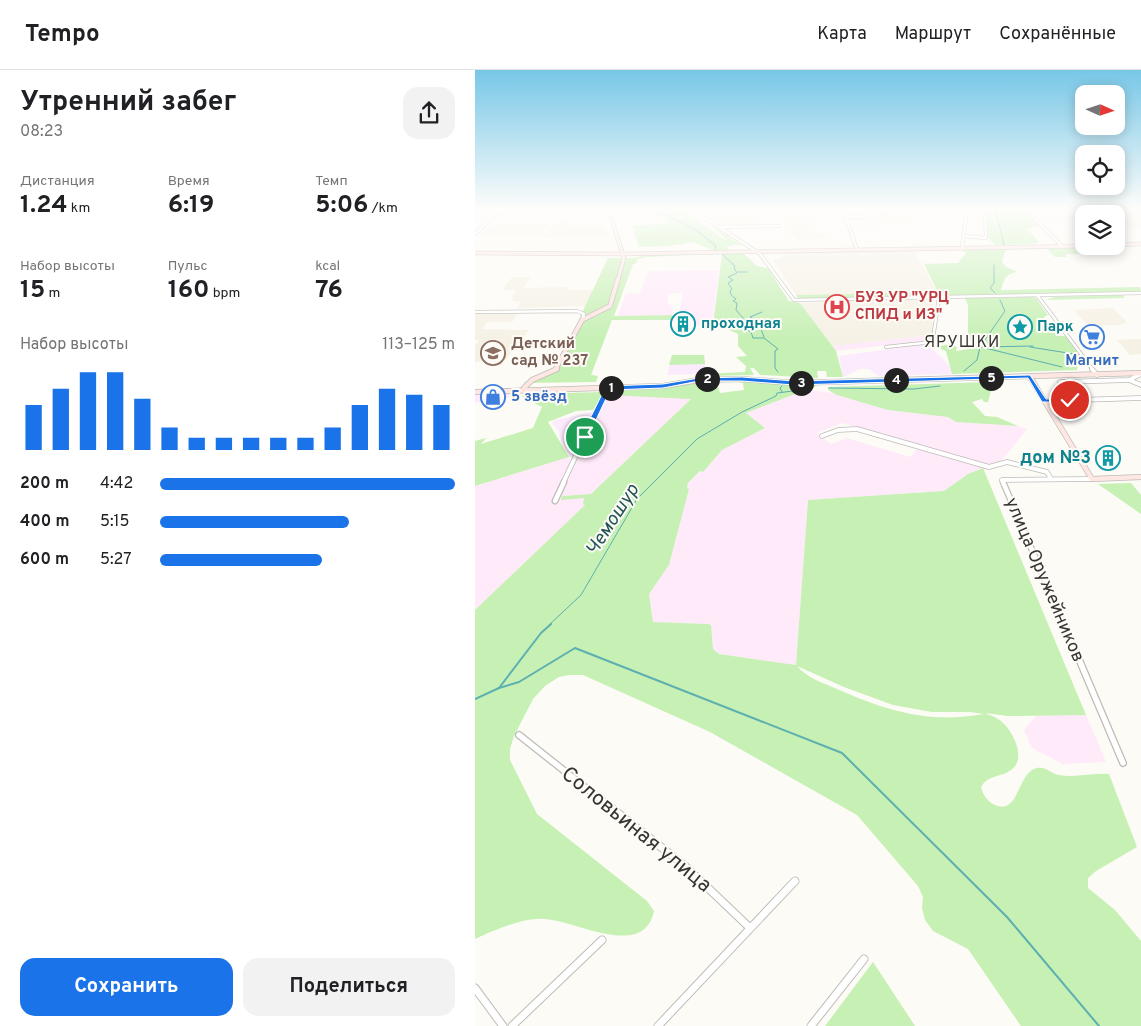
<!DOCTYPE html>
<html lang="ru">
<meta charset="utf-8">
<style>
:root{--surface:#fff;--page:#f2f2f2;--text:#202124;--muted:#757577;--line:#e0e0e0;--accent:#1a73e8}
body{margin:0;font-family:Overpass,sans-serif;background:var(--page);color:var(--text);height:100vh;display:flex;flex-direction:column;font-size:19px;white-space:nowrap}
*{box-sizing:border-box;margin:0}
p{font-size:16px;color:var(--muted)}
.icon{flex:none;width:28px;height:28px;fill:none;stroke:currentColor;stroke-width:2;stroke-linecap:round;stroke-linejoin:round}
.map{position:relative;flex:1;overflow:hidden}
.side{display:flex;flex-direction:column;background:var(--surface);width:475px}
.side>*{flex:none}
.needle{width:32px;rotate:93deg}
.buttons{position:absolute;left:600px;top:15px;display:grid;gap:10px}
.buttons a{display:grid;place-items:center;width:50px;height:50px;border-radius:10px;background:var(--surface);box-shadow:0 2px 12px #0003;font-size:25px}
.pin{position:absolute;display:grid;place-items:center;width:42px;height:42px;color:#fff;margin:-21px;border:2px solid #fff;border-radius:50%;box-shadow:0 1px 5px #0007}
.km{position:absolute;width:25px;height:25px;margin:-12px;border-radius:50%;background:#222;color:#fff;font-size:14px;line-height:25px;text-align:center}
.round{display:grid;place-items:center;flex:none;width:52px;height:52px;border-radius:15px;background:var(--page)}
.summary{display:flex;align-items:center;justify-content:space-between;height:85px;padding:0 20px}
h1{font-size:28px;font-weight:700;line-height:38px}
.metrics{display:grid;grid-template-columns:repeat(3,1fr);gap:8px;height:85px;padding:5px 20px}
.metrics div{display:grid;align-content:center}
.metrics b{font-size:25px;font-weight:700}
.metrics small{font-size:14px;font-weight:400}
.metrics p{font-size:14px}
.chart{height:140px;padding:10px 20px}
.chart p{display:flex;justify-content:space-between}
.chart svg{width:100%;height:90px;margin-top:5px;stroke:var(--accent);stroke-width:6}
.primary-button{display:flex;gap:10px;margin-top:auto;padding:10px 20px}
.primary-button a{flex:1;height:58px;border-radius:15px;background:var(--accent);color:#fff;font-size:20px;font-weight:700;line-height:58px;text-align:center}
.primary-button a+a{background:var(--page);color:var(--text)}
ul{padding:0 20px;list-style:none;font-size:16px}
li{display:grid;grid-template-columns:80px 60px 1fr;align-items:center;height:38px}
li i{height:12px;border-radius:6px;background:var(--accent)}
header{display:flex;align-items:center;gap:30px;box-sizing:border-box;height:70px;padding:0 25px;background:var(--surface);border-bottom:1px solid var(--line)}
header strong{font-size:24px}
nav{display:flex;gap:28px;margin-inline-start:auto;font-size:18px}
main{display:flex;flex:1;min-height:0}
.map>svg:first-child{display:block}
</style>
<header>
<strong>Tempo</strong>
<nav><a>Карта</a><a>Маршрут</a><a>Сохранённые</a></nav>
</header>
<main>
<section class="side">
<div class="summary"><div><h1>Утренний забег</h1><p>08:23</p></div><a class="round"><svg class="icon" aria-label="share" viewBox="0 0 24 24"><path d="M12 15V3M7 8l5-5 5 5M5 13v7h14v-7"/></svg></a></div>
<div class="metrics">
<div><p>Дистанция</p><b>1.24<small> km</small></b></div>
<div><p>Время</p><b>6:19</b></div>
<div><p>Темп</p><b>5:06<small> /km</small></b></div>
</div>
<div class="metrics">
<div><p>Набор высоты</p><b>15<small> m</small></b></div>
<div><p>Пульс</p><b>160<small> bpm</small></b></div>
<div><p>kcal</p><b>76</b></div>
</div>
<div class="chart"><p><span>Набор высоты</span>113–125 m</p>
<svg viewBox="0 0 160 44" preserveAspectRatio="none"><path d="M5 44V22M15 44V14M25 44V6M35 44V6M45 44V19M55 44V33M65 44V38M75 44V38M85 44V38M95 44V38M105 44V38M115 44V33M125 44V22M135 44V14M145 44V17M155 44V22"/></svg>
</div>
<ul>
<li><b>200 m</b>4:42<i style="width:100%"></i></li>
<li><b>400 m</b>5:15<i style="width:64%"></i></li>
<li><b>600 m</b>5:27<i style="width:55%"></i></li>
</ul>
<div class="primary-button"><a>Сохранить</a><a>Поделиться</a></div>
</section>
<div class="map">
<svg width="666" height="956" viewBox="0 0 666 956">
<rect width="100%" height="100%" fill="#fdfbf6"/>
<g fill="#fcebfd">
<polygon points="452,274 475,296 477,304 403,306 394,299 384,299 368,307 364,286"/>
<polygon points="197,285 229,285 231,304 192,305"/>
<polygon points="0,324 36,324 33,328 19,333 0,332"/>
<polygon points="117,342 119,342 99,386 94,387 84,365 85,363 77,353 80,350"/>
</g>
<g fill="#ffeafa">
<polygon points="244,200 237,255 210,255 209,250 203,248 208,223 194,223 192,234 195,234 198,239 197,245 143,246 151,224 165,223 173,201"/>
<polygon points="457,265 454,270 361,281 357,276"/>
<polygon points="336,320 358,323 413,340 474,347 481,352 543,356 552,359 523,395 518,396 367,353 342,363 356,374 372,368 435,387 442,379 508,398 493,404 469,421 333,430 321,595 244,584 238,579 236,558 233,554 178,552 174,524 194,495 214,419 212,418 213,413 225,401 228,402 247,380 289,358 271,343 328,321"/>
<polygon points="133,325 217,328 116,424 87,426 110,428 111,434 0,540 0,416 94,387 96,392 102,392"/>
<polygon points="562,645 611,645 631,692 588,694 557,678 549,660"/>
</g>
<g fill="#f6f1e5">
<polygon points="226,138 285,138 285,152 280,156 247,155 229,142"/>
<polygon points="307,138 335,138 337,146 308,147"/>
<polygon points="372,138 433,138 441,154 416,155 411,146 375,146"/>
<polygon points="556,138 592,138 617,144 609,144 609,151 568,151"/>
<polygon points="637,138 666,144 666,156 641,157 641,144 622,144"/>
<polygon points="410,147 415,155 378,156 375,148"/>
<polygon points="308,148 337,148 339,158 310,158"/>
<polygon points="84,151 94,151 92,155 130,156 133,167 68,167 78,154"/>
<polygon points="76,153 65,166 5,166 16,155"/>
<polygon points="310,159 339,159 349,164 351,169 324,170"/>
<polygon points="440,181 462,222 321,225 298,190 307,188 308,183"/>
<polygon points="37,207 56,207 48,218 93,217 92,220 118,220 112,236 42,238 46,232 37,231 39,228 37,227 41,220 27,220"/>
<polygon points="459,229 457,265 357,276 325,233"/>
<polygon points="638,238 652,252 645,255 613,256 599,240"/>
<polygon points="43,243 37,252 12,252 7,259 54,260 49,267 41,269 45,270 31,290 0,292 0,276 4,270 33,269 0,270 0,244"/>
<polygon points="659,269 666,269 666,284 655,285 642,270"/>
</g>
<g fill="#c6f0b4" fill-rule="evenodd">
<polygon points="168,138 210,138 214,144 250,170 252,169 237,157 240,157 267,176 257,175 251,177 255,180 240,181 218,172 195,176 164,177 157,156 195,153 177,141"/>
<polygon points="510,138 550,138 564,156 552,159 564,172 558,174 520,175 513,168 512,152 514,152"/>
<polygon points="605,178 611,184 590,184 592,187 580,187 572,179"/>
<path d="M531,179L527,192L531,197L543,202C531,203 529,209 526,220L665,217L666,222L323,229L321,225L463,222L449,194L483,193L491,183L487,180Z"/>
<polygon points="174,184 212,185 171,187 163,189 160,194 158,194 139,246 197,245 196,250 137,250 116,305 123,306 121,312 48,313 80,300 133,188 160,188"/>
<polygon points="247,184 269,184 282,196 293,198 314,231 325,233 361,281 368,307 352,307 351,301 342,301 343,308 285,305 279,298 275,298 279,305 227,306 228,304 270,302 271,296 261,287 272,286 263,276 263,264 244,255 238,254"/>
<polygon points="647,225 650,228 571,230 579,227"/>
<polygon points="557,227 561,228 573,245 569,247 583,266 590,266 609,291 603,295 602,300 477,304 471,281 466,279 465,276 475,274 482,277 481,281 501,278 501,270 493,269 493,235 490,228"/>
<polygon points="197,285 229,285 230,294 194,295"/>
<path d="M258,311L342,315L336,320L328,321L271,343L290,358L247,380L228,402L225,401L213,413L212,418L214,419L194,495L174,524L178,552L233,554L236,555L238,579L244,584L321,595L333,430L469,421L493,404L508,398L611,645L533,646L510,643C516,646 522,647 527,652C538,661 552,689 536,700C525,708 514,704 506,717C508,725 512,731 520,735C544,746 543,701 562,698C571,696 576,704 584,705C600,708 617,703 634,704L662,777L621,801L613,808V818L640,840L666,871V956H546L493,879L458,861L450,850L447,838L448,827L443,816L382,745L235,662L108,605H94L84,607L70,616L58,629L39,666L35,679V690L62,744L172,831L179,841C169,890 102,851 70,849C50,847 19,860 0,869V540L110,435L108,434L109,428L86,430L87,426L116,424L216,329L133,325L138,321L180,319L233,312L242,313L245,323L269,320L268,313ZM322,596L369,617L418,635L457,642H495L509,644C454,654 412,641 362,619C348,613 332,608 322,596Z"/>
<polygon points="514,312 517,317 513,332 509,332 507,329 497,332 510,346 522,347 543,356 481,352 473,347 413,340 362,325 353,320 353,317"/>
<polygon points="129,322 118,340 101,341 73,352 94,387 0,416 0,371 11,368 6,374 58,358 67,337 46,326 53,324"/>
<polygon points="656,413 666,425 666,444 623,414"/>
<polygon points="398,892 440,956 350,956"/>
</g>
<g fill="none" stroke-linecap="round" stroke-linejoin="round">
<g stroke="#5dafb0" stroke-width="1">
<polyline points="177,138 221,160 241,176 240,179"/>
<polyline points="529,175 521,142 523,139 531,138"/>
<polyline points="248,185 260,196 259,198 262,203 253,207 258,210 253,213 257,219 255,221 256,225 261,229 258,231 262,233 261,240 268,248 267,257 276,262 278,268 289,268 303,279 300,281 300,298 303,302"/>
<polyline points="519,195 519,213 515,218 520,223"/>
<polyline points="263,202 272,202"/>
<polyline points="287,242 275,247 283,251 289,267"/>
<polyline points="269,250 279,255 284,255"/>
<polyline points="506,277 587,297"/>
<polyline points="509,277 558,276"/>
<polyline points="555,277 599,284"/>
<polyline points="489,301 502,290 505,277 530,241 525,230"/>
<polyline points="307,316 305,318 307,322"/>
<polyline points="354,318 439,319 465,316"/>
<polyline points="74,555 106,525 162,429 222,369 267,342 301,326 302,323 325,320"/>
</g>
<g stroke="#5dafb0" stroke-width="2">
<polyline points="24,618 44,612 100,578 367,683 532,847 624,956"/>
<polyline points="0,629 24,618 66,563 76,554"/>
</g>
<defs>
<g id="street-far4">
<polyline points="219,138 229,147 285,184 319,230 666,223"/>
<polyline points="368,138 382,180"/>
<polyline points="553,138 562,151 587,176"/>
<polyline points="640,138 666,143"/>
<polyline points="0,143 21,144 133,139"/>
<polyline points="491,144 510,145"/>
<polyline points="371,147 411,146"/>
<polyline points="244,157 304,156"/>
<polyline points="0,164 21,144"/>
<polyline points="489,166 511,168 510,142 507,138"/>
<polyline points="487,178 491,147 488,138"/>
<polyline points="562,225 618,300"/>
<polyline points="0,242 102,241 109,244 107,250"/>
<polyline points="411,277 448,273 458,269 464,227"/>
</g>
<g id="street-far3">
<polyline points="617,299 622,305"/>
<polyline points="654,310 666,315"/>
<polyline points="597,330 585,312 654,310 666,304"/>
<polyline points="570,331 666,328"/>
<polyline points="347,366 363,360 382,359 514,397 532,392 572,402 576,409"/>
<polyline points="88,413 133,318"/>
<polyline points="528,413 527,410 617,409"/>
</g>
<g id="street-far2">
<polyline points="528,412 589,555"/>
<polyline points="80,431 89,412"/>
</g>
<g id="street-far1">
<polyline points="589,554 648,693"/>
<polyline points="44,665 130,733"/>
</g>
<g id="street">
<polyline points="129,732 210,796 274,857"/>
<polyline points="0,918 28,956"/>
<polyline points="37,956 127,870"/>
<polyline points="183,956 320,811"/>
<polyline points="336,956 389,889"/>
</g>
<g id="secondary-far2">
<polyline points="133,138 149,188 143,210"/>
<polyline points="641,175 666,174"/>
<polyline points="0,183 148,184 609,176"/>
</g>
<polyline id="secondary-far1" points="80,300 107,250 135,236 143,209"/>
<g id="secondary">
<polyline points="555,307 617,409 666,407"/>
<polyline points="49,318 57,310 82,299"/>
<polyline points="0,322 188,316 224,310 267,309 319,313 666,303"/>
</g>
</defs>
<use href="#street-far4" stroke="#bebcb7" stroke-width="4"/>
<use href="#street-far3" stroke="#bebcb7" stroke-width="5.5"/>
<use href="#street-far2" stroke="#bebcb7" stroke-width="7"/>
<use href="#street-far1" stroke="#bebcb7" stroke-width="8"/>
<use href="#street" stroke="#bebcb7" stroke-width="9"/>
<use href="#secondary-far2" stroke="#bebcb7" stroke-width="4.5"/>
<use href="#secondary-far1" stroke="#bebcb7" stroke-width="5.5"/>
<use href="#secondary" stroke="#bebcb7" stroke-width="6"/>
<use href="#street-far4" stroke="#fff" stroke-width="2.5"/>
<use href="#street-far3" stroke="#fff" stroke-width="4"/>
<use href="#street-far2" stroke="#fff" stroke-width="4.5"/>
<use href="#street-far1" stroke="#fff" stroke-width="5.5"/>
<use href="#street" stroke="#fff" stroke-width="7"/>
<use href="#secondary-far2" stroke="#fee6e3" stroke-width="3"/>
<use href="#secondary-far1" stroke="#fee6e3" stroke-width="4"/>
<use href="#secondary" stroke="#fee6e3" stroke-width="4.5"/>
</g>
<linearGradient id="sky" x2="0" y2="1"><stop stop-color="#77c7e7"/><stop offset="0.51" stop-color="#fefdfb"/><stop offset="1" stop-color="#fefdfb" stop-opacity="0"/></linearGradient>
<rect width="666" height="272" fill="url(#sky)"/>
<polygon fill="#1a73e8" stroke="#fff" points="555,305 571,329 595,329 598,330 595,332 567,332 553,308 319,315 267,311 224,311 188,318 135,320 113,367 110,369 106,367 130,318 133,316 188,314 224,308 267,307 319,311"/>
<defs>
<symbol id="hospital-ring" viewBox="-11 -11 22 22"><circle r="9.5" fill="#fdfbf6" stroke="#e0444e" stroke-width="1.5"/><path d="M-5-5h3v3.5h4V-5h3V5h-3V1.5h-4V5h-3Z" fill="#e0444e"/></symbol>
<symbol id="building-ring" viewBox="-11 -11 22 22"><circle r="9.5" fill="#fdfbf6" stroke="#0f9aa8" stroke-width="1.5"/><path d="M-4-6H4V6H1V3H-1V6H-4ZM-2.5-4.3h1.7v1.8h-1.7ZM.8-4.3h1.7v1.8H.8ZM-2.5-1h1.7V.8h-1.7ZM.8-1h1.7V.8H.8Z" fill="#0f9aa8"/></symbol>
<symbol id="sight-ring" viewBox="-11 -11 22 22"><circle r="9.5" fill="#fdfbf6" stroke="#0f9aa8" stroke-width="1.5"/><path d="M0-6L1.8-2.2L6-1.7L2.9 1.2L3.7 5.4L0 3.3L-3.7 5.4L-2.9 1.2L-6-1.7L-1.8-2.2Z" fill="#0f9aa8"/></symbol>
<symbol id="supermarket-ring" viewBox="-11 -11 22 22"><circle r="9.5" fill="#fdfbf6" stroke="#3f7fe0" stroke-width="1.5"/><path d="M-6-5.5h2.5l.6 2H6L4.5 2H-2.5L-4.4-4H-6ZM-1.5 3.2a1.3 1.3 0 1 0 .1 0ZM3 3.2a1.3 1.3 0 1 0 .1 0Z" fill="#3f7fe0"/></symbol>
<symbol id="school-ring" viewBox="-11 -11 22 22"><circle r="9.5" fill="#fdfbf6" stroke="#8d6e63" stroke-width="1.5"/><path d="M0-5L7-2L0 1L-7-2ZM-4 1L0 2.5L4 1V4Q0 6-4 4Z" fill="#8d6e63"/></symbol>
<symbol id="shop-ring" viewBox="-11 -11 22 22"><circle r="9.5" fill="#fdfbf6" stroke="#3f7fe0" stroke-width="1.5"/><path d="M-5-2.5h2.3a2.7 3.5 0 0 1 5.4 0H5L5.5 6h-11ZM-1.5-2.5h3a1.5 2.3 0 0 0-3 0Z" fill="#3f7fe0"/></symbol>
</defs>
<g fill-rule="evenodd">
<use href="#hospital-ring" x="348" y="223" width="28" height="28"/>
<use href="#building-ring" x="194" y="240" width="28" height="28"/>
<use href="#sight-ring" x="531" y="243" width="28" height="28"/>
<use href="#supermarket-ring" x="603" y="253" width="28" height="28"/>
<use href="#school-ring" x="4" y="269" width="28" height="28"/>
<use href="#shop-ring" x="4" y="313" width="28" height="28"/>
<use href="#building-ring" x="619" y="374" width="28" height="28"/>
</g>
<g text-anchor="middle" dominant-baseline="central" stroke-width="4" stroke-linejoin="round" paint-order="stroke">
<g font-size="15" font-weight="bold" fill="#be3a42" stroke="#fdfbf6" text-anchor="start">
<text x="380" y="228">БУЗ УР "УРЦ<tspan x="380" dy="17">СПИД и ИЗ"</tspan></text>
</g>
<g font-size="15" font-weight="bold" fill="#0d838f" stroke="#fdfbf6" text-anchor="start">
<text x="226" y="254">проходная</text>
<text x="562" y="257">Парк</text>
</g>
<g font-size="15" font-weight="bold" fill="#785e54" stroke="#fdfbf6" text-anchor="start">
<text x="36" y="274">Детский<tspan x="36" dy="17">сад № 237</tspan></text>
</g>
<g font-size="15" font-weight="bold" fill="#366cbe" stroke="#fdfbf6">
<text x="617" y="291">Магнит</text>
<text x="36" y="327" text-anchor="start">5 звёзд</text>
</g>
<g font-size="16" letter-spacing="1" fill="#363533" stroke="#fdfbf6">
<text x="487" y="273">ЯРУШКИ</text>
</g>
<g font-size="18" font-weight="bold" fill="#0d838f" stroke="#fdfbf6" text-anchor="end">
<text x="616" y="388">дом №3</text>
</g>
<g font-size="18" fill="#363533" stroke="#fdfbf6">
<text transform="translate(569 510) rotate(67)">улица Оружейников</text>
</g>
<g font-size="19" font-style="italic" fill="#215456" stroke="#fdfbf6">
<text transform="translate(138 450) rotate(-57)">Чемошур</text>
</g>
<g font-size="21" fill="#363533" stroke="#fdfbf6">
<text transform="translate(161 760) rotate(39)">Соловьиная улица</text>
</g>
</g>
</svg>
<div class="buttons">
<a><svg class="needle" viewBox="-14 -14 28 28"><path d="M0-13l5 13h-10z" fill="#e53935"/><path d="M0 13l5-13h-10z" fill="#757577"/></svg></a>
<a><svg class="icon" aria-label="locate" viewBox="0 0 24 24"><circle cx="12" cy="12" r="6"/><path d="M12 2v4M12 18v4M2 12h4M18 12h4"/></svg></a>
<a><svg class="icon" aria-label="layers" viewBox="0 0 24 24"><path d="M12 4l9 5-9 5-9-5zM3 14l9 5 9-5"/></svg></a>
</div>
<div class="pin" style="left:110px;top:367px;background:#1e9e55"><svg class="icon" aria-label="arrive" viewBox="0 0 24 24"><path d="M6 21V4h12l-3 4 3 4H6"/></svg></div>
<div class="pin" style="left:595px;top:330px;background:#d93025"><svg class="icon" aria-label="check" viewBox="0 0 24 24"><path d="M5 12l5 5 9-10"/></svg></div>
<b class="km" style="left:136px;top:318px">1</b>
<b class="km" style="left:232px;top:309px">2</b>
<b class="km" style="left:326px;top:313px">3</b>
<b class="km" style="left:421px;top:310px">4</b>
<b class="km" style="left:516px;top:308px">5</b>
</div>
</main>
